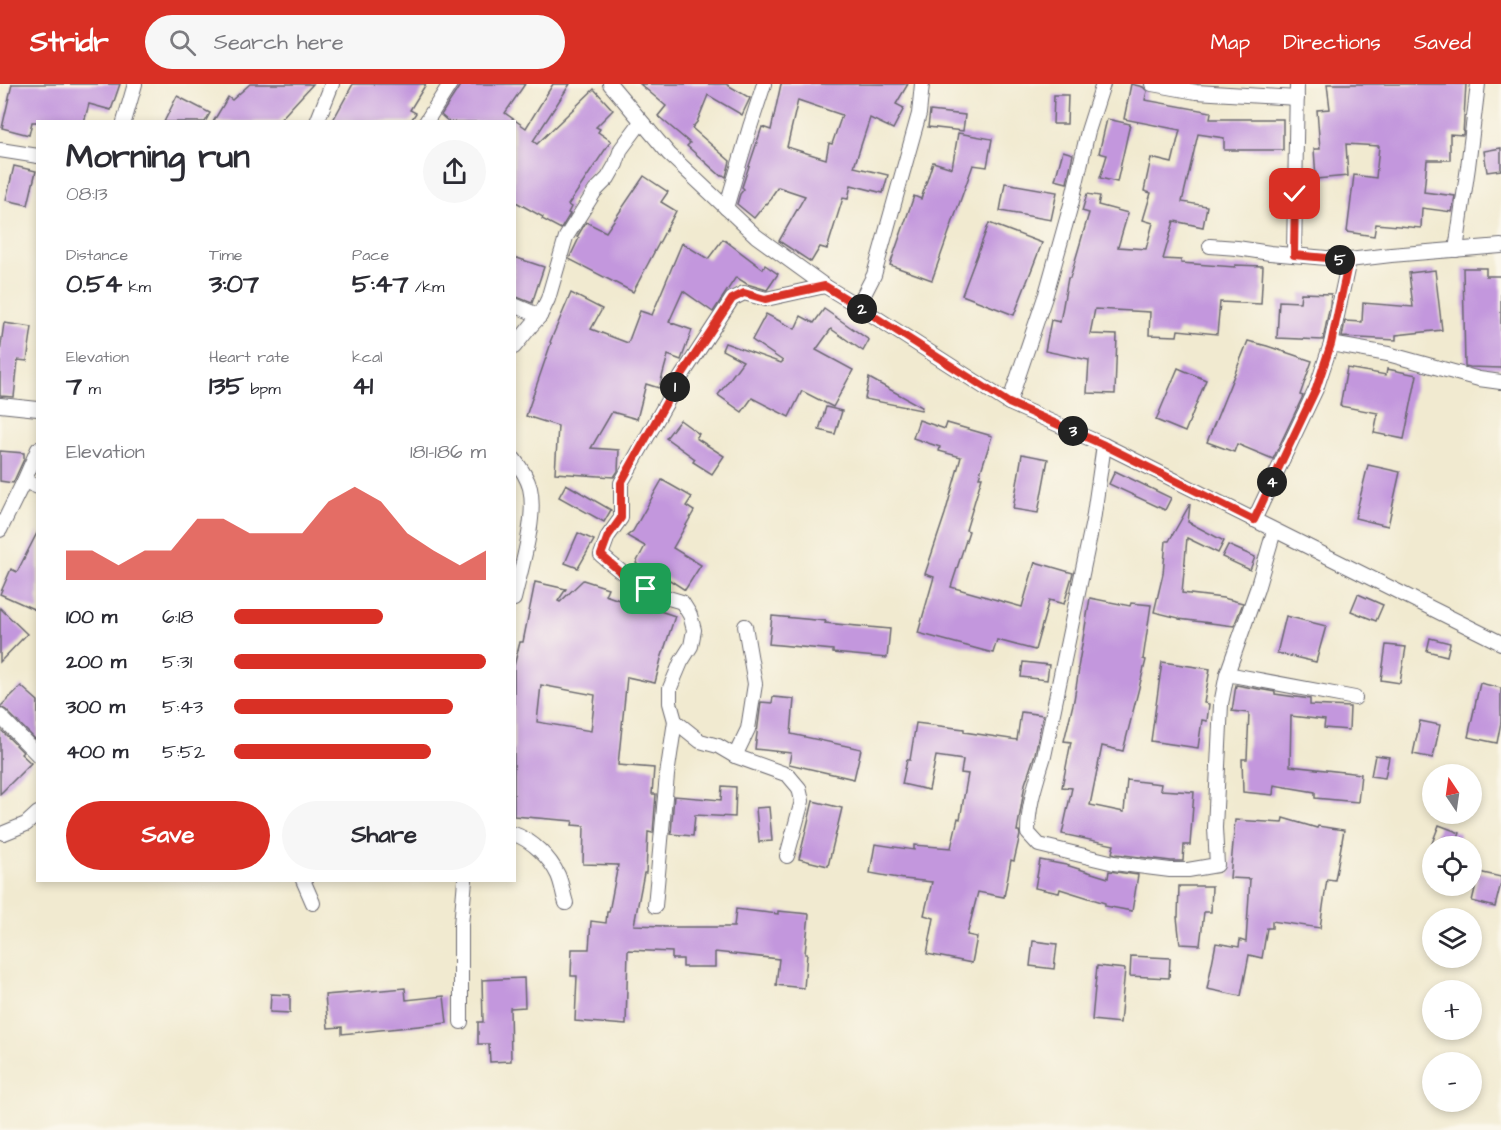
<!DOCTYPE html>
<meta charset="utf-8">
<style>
:root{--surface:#fff;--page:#f7f7f7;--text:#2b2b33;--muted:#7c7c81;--accent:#d93025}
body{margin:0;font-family:"Architects Daughter",sans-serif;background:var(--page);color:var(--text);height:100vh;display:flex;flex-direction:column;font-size:22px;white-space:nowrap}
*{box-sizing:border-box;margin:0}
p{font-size:20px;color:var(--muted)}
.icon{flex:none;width:33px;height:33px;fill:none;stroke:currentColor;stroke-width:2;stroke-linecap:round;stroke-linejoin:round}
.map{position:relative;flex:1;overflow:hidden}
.side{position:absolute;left:36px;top:36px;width:480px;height:762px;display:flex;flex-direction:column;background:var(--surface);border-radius:0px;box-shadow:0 3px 9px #0003}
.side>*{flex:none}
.needle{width:39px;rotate:347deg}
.fabs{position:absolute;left:1422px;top:680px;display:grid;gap:12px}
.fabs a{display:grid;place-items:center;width:60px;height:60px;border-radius:50%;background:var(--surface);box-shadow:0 3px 9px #0003;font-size:30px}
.pin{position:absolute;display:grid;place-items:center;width:51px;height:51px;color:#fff;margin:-26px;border-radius:12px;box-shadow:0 3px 9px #0006}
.km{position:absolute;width:30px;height:30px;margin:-15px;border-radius:50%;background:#222;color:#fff;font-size:16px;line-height:30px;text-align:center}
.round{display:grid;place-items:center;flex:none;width:63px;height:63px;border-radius:32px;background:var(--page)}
.headline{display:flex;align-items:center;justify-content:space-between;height:102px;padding:0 30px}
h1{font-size:33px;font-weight:700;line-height:45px}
.stats{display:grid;grid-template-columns:repeat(3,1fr);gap:9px;height:102px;padding:6px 30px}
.stats div{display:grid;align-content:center}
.stats b{font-size:26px;font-weight:700}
.stats small{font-size:16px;font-weight:400}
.stats p{font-size:16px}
.chart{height:168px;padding:12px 30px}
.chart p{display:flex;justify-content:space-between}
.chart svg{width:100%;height:108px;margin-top:6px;fill:var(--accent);opacity:.7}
.button{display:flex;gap:12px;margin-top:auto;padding:12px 30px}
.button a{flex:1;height:69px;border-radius:36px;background:var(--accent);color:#fff;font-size:24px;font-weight:700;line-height:69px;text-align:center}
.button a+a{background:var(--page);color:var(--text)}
ul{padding:0 30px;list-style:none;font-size:20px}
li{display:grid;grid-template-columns:96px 72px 1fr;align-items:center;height:45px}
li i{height:15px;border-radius:8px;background:var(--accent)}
header{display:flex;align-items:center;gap:36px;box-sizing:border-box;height:84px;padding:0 30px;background:var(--accent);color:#fff}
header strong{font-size:28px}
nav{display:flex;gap:33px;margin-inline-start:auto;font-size:21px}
.search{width:420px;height:54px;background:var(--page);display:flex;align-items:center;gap:15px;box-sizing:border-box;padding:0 21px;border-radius:33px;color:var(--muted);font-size:22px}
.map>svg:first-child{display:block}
</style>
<header>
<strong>Stridr</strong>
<div class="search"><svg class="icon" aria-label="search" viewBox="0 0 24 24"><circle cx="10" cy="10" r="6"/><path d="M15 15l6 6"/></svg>Search here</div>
<nav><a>Map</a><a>Directions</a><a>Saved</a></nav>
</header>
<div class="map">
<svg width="1501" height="1046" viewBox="0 0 1501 1046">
<rect width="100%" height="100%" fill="#fbf7ec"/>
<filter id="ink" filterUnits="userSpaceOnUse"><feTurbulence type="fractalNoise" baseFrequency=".0167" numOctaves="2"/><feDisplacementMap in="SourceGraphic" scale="12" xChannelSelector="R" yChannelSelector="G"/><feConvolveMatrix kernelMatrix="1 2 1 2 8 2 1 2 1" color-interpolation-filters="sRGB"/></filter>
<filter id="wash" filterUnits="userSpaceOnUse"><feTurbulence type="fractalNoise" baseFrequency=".008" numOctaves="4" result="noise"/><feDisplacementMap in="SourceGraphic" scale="24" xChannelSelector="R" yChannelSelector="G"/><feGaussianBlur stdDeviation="1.35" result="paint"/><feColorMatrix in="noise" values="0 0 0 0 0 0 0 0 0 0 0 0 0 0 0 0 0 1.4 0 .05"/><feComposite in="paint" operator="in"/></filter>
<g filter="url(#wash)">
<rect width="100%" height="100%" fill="#f1ead0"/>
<g id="blocks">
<g fill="#c397dd" fill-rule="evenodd">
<polygon points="12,0 120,0 111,26 89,20 84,38 32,38 29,51 2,44"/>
<polygon points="250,0 313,0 278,38 213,38 228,13 232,16"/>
<polygon points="353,0 426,0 410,26 416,29 410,38 332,38"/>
<polygon points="461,0 525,0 505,29 526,44 553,0 570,0 533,57 537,60 594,5 613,26 596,43 600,45 598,48 611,57 568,121 571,123 568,129 570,130 561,145 542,135 543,133 514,117 514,38 449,38 441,31"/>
<polygon points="640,0 726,0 750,14 742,31 708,11 697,38 692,44 730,77 726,93 723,91 721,92 687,62 690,59 658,32 666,22"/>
<path d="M781,0H908L896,20L904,24L893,45L870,34L854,83L888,91L883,109L851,101L848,115L843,114L827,165L820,163L811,178L779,157L805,112L778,103L771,113L772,114L767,120L766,119L754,134L737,120L740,110L744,105L742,103L762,43L771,46ZM798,16L842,31L832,60L829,59L826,75L787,63Z"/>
<polygon points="1131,0 1143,3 1147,7 1145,16 1211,28 1210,35 1283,35 1283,66 1224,66 1224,54 1198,50 1182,118 1207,122 1203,143 1174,137 1163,175 1181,176 1181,179 1235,183 1235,181 1263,182 1261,220 1220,218 1217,250 1178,246 1177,252 1149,251 1150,228 1095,225 1090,250 1117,251 1115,310 1087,309 1089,276 1045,267 1051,236 1060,238 1068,194 1070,194 1089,129 1082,127 1087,110 1100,112 1098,121 1128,129 1118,163 1146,165 1153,139 1143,136 1151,109 1144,107 1151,74 1172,79 1180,46 1124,35"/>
<polygon points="1327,0 1466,0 1463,51 1450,50 1450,76 1427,76 1424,108 1455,112 1452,128 1422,124 1421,144 1376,140 1374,152 1347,148 1354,91 1376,94 1379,62 1346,60 1348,92 1316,95 1314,65 1320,65 1317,26 1330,25"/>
<polygon points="1054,11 1068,11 1067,40 1053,40"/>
<polygon points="177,12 210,29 205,38 164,38"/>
<polygon points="930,27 965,31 963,47 928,43"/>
<polygon points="1107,35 1130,40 1117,98 1100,94 1107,71 1099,69"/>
<polygon points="958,49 992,55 987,83 973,81 932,196 890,181 914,112 921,115 933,78 952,84"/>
<polygon points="1501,64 1501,86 1487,88 1484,67"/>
<polygon points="1063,67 1073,70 1067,99 1055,96"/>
<polygon points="14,82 36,87 28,121 6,116"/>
<polygon points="644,92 668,108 661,118 676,127 633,208 569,175 579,154 577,153 586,138 606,148"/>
<polygon points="1005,99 1057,108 1051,136 1000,127"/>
<polygon points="989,139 1042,159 1014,231 962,211"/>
<polygon points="723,155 763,185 765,181 778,190 767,206 747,200 736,193 713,228 683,207 669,238 692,246 681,276 668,271 659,304 646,300 637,335 612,328 591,364 619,366 618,387 614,393 555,389 558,342 526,332 551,259 550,258 571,209 602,225 591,245 628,259 640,227 652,231 682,159 708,175"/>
<polygon points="514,173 544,183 532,219 514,212"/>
<polygon points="1463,184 1486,184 1486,192 1501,192 1501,284 1470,283 1465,282"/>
<polygon points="1435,186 1442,246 1396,251 1396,256 1342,253 1345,237 1362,238 1363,219 1413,223 1409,189"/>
<polygon points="1301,209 1331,210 1330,221 1323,256 1277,254 1279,217 1300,218"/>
<polygon points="824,225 869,256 863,267 831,245 816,266 853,286 833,323 802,307 789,333 752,314 742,328 718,311 743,277 722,266 725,259 781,279 783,277 752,256 766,230 795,245 801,232 814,239"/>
<polygon points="4,239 32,243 27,277 18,276 14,313 0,312 0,268"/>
<polygon points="1248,257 1267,262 1312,277 1300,311 1303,312 1273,375 1237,360 1234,368 1207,358"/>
<polygon points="1178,284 1206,296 1185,348 1156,336"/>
<polygon points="1347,284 1386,291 1387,285 1417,291 1404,355 1374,349 1378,329 1340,322"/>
<polygon points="869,294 922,323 921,326 865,315"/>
<polygon points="826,323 842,327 835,350 819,346"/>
<polygon points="680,336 699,350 696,354 724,372 712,390 693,378 695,375 666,354"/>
<polygon points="919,336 945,345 947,339 992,352 979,393 982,393 966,446 969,447 951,503 1022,523 1035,478 1073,489 1064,520 1049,516 1035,566 997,556 993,569 918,549 934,493 925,490 945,430 961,373 939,367 940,363 913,354"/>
<polygon points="0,367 24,369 24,375 13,399 0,397"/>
<polygon points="1022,370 1048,375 1038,429 1013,425"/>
<polygon points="1368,381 1400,388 1388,442 1355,434"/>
<polygon points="1115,387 1171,414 1165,426 1109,400"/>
<polygon points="662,396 692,413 686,422 694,427 673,464 701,481 685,506 656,487 650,493 636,479 645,462 627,452 633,447"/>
<polygon points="566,400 611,426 604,438 559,413"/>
<polygon points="1190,420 1188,438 1224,457 1218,469 1187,454 1182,509 1223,514 1243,519 1234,542 1179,535 1179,534 1154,528 1163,490 1166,457 1169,457"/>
<polygon points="38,447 38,527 0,510 11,485 17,488"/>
<polygon points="578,449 594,456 578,484 565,479"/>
<polygon points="1228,461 1255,473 1250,486 1222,473"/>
<path d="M583,496L608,504L605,511L650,527L651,524L675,532L661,575L655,599L627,593L618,681L654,684L652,710H656L653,749L648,748L646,789H644L634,841L663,842V843H734L736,825L778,830V827L809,830L805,870H807L804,904L776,901L779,875L715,868V883H683V875H672V868L628,866L626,941L575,937L577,892H571L572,865H589L591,837L606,839L607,828H609L618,781L583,780L584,742L572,741L573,737L514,732V582L520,558H523L535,498L566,505L558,517L560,518ZM541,601L595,611L591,647L537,638Z"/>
<polygon points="1358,510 1383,521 1376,537 1351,527"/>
<polygon points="1090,514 1130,522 1131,519 1151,521 1143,575 1146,576 1123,667 1102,662 1090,721 1124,728 1127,696 1161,700 1160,706 1194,708 1190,761 1184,761 1183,777 1171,777 1116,770 1112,769 1114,761 1062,750 1072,704 1062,703 1071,658 1064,657 1074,616 1079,585 1078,584"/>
<polygon points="0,524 27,550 0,578"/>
<polygon points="772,532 826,537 825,539 890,545 887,574 833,569 833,566 769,560"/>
<polygon points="1286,532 1326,542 1316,578 1277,569"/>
<polygon points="1430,554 1450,559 1447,572 1427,567"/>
<polygon points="1386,561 1406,563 1400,599 1381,596"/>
<polygon points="1023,578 1049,581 1047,596 1021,593"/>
<polygon points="1162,578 1210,585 1204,619 1209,620 1207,637 1202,636 1198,664 1151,657"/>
<polygon points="1480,599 1501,604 1501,638 1497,659 1468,653"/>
<polygon points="1236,601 1275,608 1275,610 1310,615 1310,621 1350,623 1349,646 1324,644 1325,636 1291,632 1290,682 1361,690 1358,718 1315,714 1315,708 1274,701 1273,711 1243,708 1242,675 1247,675 1249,629 1232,627"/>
<polygon points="21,602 38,617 38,653 35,655 6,626 0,623"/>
<polygon points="773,613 794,615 791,650 861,665 854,695 789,680 791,669 755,665 761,618 772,619"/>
<polygon points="1021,628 1043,631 1035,670 1025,700 1017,747 1019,747 1020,751 1014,777 1011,776 1004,813 978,808 967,851 977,853 972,879 927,870 934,834 924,831 932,798 904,795 870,789 875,760 914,766 914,761 951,764 958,734 960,735 968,690 961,689 963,676 936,672 929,706 902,700 907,676 910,676 916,639 964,645 964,648 1017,656"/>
<polygon points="1420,637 1440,641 1433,674 1413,670"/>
<polygon points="0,645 23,668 21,670 31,679 0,710"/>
<polygon points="1375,671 1389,673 1385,694 1371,692"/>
<polygon points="722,702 736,703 735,733 695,731 693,752 671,750 674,712 721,716"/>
<polygon points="813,717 842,724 828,782 799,775"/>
<polygon points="769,723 772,757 759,758 756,724"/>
<polygon points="1283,734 1317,744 1318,742 1344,746 1335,796 1327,795 1320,844 1272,837 1272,844 1267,844 1262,874 1249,871 1241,912 1207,905 1216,859 1239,863 1240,856 1246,858 1250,795 1230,794 1235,736 1282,739"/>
<polygon points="1439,741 1460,749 1455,762 1431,762"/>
<polygon points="1040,776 1066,781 1108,794 1109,787 1138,791 1132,827 1105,822 1105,819 1060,805 1059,809 1035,804"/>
<polygon points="1479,788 1501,793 1501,799 1495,823 1472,817"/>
<polygon points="1179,802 1212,802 1211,828 1204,828 1200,861 1180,860 1177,833 1178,833"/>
<polygon points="1033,857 1057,860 1054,885 1030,882"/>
<polygon points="1131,872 1170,874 1169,894 1130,892"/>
<polygon points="1097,882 1125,885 1120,939 1092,936"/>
<polygon points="524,894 525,923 510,924 511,977 490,978 489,960 478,960 478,938 483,938 482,896"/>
<polygon points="405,904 406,916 444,912 447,939 342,950 342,943 328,944 325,911"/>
<polygon points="271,910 290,911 290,929 270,928"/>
</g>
</g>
</g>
<g filter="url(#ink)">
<use href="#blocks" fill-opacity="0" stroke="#6a686f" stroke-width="1.5"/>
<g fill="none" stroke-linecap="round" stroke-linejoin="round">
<defs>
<g id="street">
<polyline points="610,0 669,70 756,152 825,202 858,222 1009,319 1104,361 1501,559"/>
<polyline points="1152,0 1196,8 1297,14"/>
<polyline points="124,38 135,0"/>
<polyline points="317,38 332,0"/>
<polyline points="426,38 450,0"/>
<polyline points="0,66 38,72"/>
<polyline points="726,124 750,43 764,0"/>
<polyline points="1210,162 1237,164 1270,169 1349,176 1391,171 1501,162"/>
<polyline points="1456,166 1468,83 1478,0"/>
<polyline points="1294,171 1297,0"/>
<polyline points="514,221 540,232"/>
<polyline points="858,222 874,191 919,30 922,0"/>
<polyline points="1331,260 1388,270 1479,295 1501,298"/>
<polyline points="514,263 531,242 540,232 548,215 566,153 595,107 608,94 616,80 621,65 641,38"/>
<polyline points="1009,319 1046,210 1072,117 1088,47 1103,0"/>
<polyline points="0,321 38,325"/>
<path d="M1104,361L1093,437L1044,672C1036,699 1028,720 1028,749L1039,761L1114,779L1170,786H1188L1217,781L1215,744L1221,620L1227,590L1257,505L1274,447"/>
<path d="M514,375C521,384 527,393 530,404C537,434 521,484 514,515"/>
<polyline points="24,397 38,403"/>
<polyline points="1254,436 1316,305 1331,260 1349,176"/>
<polyline points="0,446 24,397 38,365"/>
<polyline points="1227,590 1355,614"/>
<polyline points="0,632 38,671"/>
<polyline points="735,672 748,645 755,600 745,542"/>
<polyline points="4,749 26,740 38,729"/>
<path d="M514,750C532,756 550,774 558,791C562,800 563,810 566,819"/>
<path d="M787,772L802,717L799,704L788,691L735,672L718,662L700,657L675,637L670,619V604L681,578L691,562L694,546L690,531L682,518C650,510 626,493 601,471L608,452L621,434V399L681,293L732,215L744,209L766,215L825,202"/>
<polyline points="303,796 313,819"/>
<polyline points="655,822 667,691 675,637"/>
<polyline points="461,938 461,841 465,796"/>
</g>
</defs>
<use href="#street" stroke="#6a686f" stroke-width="16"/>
<use href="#street" stroke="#fff" stroke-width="14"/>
</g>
</g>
<g fill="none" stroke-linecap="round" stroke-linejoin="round" filter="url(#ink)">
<defs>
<polyline id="route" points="646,505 624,491 601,471 608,452 621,434 621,399 681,292 732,215 744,209 765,215 825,202 858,222 1009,319 1104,361 1254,436 1316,305 1331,260 1349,176 1294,171 1295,110"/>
</defs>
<use href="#route" stroke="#fff" stroke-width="12"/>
<use href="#route" stroke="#d93025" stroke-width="8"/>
</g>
</svg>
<div class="fabs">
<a><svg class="needle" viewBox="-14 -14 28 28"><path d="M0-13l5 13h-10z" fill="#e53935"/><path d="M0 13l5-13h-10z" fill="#7c7c81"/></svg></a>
<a><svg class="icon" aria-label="locate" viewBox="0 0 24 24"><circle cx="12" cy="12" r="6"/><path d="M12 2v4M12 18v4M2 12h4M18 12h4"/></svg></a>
<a><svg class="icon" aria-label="layers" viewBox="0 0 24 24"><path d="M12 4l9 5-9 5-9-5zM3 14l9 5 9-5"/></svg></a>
<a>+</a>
<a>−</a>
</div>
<div class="pin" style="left:646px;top:505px;background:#1e9e55"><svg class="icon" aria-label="arrive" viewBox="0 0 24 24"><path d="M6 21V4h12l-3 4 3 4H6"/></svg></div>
<div class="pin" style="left:1295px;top:110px;background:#d93025"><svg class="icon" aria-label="check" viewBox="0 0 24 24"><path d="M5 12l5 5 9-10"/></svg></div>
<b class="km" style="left:675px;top:303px">1</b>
<b class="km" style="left:862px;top:225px">2</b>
<b class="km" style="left:1073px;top:347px">3</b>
<b class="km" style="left:1272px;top:398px">4</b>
<b class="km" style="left:1340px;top:176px">5</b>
<section class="side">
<div class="headline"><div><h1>Morning run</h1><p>08:13</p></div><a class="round"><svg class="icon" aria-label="share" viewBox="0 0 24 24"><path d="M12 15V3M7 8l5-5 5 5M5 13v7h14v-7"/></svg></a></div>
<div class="stats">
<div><p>Distance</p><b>0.54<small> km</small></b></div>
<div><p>Time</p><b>3:07</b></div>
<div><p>Pace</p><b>5:47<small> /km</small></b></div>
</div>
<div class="stats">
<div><p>Elevation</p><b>7<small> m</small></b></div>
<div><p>Heart rate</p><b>135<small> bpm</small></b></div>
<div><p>kcal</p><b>41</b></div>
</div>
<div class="chart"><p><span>Elevation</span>181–186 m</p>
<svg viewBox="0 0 160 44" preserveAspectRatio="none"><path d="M0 44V32L10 32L20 38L30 32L40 32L50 19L60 19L70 25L80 25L90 25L100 12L110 6L120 12L130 25L140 32L150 38L160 32V44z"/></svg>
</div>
<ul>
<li><b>100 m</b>6:18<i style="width:59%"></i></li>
<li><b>200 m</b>5:31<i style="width:100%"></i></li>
<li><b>300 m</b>5:43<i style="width:87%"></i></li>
<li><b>400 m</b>5:52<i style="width:78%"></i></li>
</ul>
<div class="button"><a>Save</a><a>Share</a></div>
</section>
</div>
